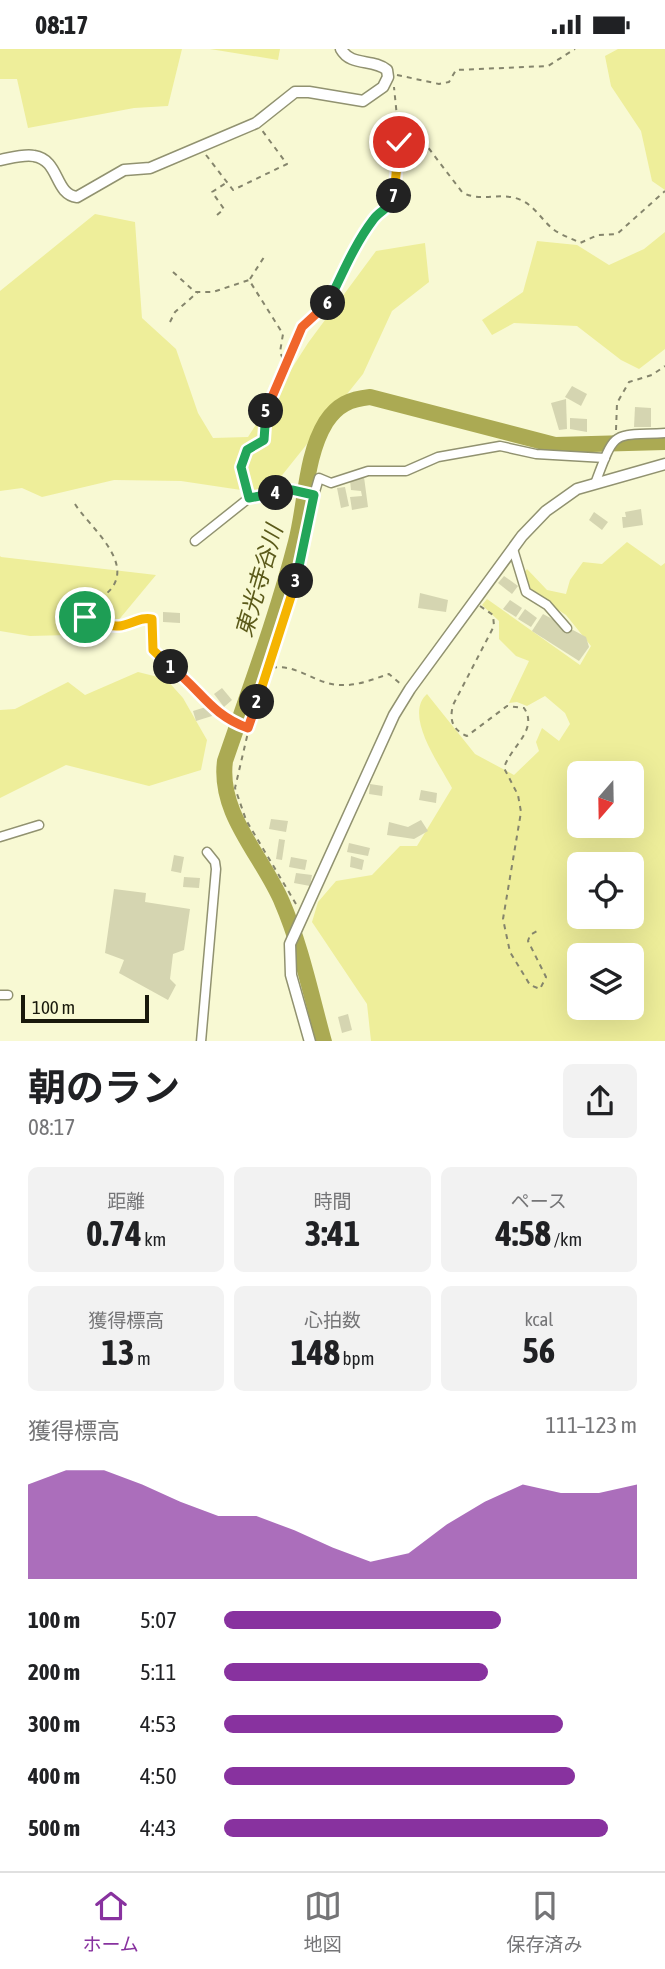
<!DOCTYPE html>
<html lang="ja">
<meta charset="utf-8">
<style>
:root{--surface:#fff;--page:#f2f2f2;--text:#202124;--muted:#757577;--line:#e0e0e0;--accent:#88329f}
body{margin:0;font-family:"Asap Condensed","Noto Sans JP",sans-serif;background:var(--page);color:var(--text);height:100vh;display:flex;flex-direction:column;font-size:26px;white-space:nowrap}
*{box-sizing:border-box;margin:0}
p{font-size:23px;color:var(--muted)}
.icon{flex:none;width:38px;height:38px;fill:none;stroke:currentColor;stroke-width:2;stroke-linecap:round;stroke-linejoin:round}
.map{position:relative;height:992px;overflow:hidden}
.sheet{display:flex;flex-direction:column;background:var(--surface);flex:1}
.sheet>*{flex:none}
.needle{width:46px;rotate:200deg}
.buttons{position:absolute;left:567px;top:712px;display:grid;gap:14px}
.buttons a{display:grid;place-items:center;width:77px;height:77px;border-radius:10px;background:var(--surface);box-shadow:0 7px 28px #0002;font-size:35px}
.scale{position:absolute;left:21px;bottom:18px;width:128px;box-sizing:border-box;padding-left:7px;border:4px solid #19190c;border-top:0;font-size:19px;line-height:24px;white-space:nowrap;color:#19190c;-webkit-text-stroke:5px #f8f9d3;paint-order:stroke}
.pin{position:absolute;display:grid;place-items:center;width:60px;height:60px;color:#fff;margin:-30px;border:4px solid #fff;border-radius:50%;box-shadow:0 2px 7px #0007}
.km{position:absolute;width:35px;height:35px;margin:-18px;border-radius:50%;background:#222;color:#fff;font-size:19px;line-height:35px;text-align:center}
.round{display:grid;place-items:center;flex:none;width:74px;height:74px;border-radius:10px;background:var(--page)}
.overview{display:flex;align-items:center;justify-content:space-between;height:119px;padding:0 28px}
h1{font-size:38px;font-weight:700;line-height:52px}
.stats{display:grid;grid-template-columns:repeat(3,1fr);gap:10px;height:119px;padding:7px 28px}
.stats div{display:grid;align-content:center;border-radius:10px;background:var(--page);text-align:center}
.stats b{font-size:35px;font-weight:700}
.stats small{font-size:19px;font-weight:400}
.stats p{font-size:19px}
.chart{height:196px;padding:14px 28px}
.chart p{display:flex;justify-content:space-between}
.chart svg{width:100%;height:126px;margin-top:7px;fill:var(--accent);opacity:.7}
ul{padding:0 28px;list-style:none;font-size:23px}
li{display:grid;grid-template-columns:112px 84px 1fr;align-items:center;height:52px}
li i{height:18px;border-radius:9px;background:var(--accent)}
.status{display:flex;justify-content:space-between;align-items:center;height:49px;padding:0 35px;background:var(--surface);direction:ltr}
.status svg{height:19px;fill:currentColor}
.tab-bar{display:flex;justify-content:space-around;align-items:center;height:98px;border-top:2px solid var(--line);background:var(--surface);font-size:19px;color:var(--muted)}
.tab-bar a{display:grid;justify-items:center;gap:4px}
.tab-bar .on{color:var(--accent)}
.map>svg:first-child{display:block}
</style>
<div class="status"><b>08:17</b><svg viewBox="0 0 49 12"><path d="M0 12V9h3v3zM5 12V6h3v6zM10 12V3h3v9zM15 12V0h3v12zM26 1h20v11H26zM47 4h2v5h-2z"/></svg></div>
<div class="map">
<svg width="665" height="993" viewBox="0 0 665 993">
<rect width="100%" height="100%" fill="#f8f9d3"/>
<g fill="#eeee9a" fill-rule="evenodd">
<polygon points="0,0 182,0 168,57 134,59 28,79 17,30 0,30"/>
<polygon points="210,0 280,0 278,11"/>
<polygon points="618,0 665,0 665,141 652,132 641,82 611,37 605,7"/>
<polygon points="95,165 135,173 142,269 176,300 198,364 213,389 248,388 308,294 376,202 425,194 429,233 392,262 363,325 267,445 181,432 114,431 42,448 22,439 0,442 0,242"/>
<polygon points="665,183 665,300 639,320 621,311 577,277 514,274 492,286 482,271 523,243 537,192 577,196 609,216 644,200"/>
<path d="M627,493L661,517L665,514V992H371L367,955L312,873L318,853L336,832L372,826L400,797H417L452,739C440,716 403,666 427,645L475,705L514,726L539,702L536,693L542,679L559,692L570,675L565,664L545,647L527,657L517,653L509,654L529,612L516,607L499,590V572L482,556L487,550L580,616L591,597L566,566L529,542L522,526L527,520L547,541L566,545L570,531L583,513L602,515ZM579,724H632V777H579ZM579,816H632V868H579ZM579,906H632V959H579Z"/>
<polygon points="0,507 1,508 156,526 107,585 30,587 0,582"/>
<polygon points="138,623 166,630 183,649 207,691 201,721 149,737 66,716 0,749 0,661 15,660 68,633 85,646"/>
</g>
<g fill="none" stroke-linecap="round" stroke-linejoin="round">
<path stroke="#abaa53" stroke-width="16" d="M324,993C311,946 301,897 282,853C262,806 218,765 225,712C250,639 277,567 296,493C306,455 305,407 326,373C337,356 350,350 370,348L555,396L665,393"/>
</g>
<g fill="#d5d5b1">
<polygon points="572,337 587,345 581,357 565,348"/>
<polygon points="566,350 567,380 559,381 551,354"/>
<polygon points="635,358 651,359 651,378 634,378"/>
<polygon points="570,369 587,370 587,383 570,380"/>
<polygon points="364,428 368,458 352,461 350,448 362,447 361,442 351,441 350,431"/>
<polygon points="345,438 349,457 341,459 337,439"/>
<polygon points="641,460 643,476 623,479 622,468 626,468 625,463"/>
<polygon points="594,463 608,473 602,481 589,471"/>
<polygon points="504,527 518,537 512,545 498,534"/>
<polygon points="420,544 448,551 446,563 418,559"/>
<polygon points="510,551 522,559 516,568 503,560"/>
<polygon points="525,560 537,569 531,578 518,570"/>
<polygon points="163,563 180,564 180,574 163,573"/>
<polygon points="543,565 586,588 589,598 579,612 532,582"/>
<polygon points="222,639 232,651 224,658 214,645"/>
<polygon points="209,657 212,667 196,672 193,662"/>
<polygon points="370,735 383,737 382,747 369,745"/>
<polygon points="421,741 437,744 436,754 419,751"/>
<polygon points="271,770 288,772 286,783 269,780"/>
<polygon points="421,771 428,782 414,790 387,786 389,773 408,778"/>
<polygon points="279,790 285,791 282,811 276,810"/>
<polygon points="349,794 370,799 368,807 347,803"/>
<polygon points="174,806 184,808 181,824 171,822"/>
<polygon points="351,807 364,811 362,821 350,818"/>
<polygon points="291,808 307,811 305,821 289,818"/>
<polygon points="296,824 312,826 310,837 294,834"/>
<polygon points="184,828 200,829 199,839 183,838"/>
<polygon points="114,840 146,844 145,853 190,860 184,901 173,905 170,930 176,936 168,951 119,924 124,911 105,904"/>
<polygon points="348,965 352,981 342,984 338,968"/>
</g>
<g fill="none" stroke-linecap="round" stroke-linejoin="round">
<defs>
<g id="minor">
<path d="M596,432C616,379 612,387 665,384"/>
<polyline points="195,492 249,449 292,441 314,446 319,429 331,434 368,422 406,422 438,408 500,397 536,405 605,409"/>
<polyline points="513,500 526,543 547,556 567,579"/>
<polyline points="0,788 39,776"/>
<polyline points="0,946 8,946"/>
<polyline points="201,993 216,820 215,813 207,803"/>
</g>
<g id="tertiary">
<path d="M0,111C11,109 24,105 34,107C60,111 54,145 77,148L124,121L150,119L256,74L295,43H309L363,52L383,38L388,28L387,21C373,9 351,18 341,0"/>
<polyline points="310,993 291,926 290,895 394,666 410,640 522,487 546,462 577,440 665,415"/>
</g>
</defs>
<use href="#minor" stroke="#919270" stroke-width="11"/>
<use href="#tertiary" stroke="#919270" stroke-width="13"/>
<g stroke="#85856c" stroke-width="2" stroke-dasharray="5 5" stroke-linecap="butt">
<polyline points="397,26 439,35 449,33 456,21 548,17 575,0"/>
<path d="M400,93L427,97L462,143C479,154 501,142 521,151C537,158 544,176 559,184C566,188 573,190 580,194L598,186L617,185L665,142"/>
<polyline points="206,106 233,141 287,115 261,80"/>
<polyline points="217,166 224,160 212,143 226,134"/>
<polyline points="173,223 195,243 213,243 249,231 283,285 280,303 285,315"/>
<polyline points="250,230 266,205"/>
<polyline points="170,273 175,263 198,243"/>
<polyline points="616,381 617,354 629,333 652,326 665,317"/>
<path d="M247,441C240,414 237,406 264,391L267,360L302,278L326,256L361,190L374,169L391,156L398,128L400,98L394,38"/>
<path d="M75,455C88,477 140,516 106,545L69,557L68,562C78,571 106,579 120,577C131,575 143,567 152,570L153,601L161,611L190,633L218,665L248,678"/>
<path d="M480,557L493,566L494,577L453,656C449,672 453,681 467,687L507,657L524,659C539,681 510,698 504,719L518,746L521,763L503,870L510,903L530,936L540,940L546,928L528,892L530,886L539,881"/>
<path d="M272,619C297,614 316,636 341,636C357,637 374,630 389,625L403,637"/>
<polyline points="296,855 246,771 235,739 249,679 294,541 313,454"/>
</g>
<use href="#minor" stroke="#fff" stroke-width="8"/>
<use href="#tertiary" stroke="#fff" stroke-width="10"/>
</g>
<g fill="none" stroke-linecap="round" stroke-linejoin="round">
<defs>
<path id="split-1" d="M85,568C95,573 107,578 119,577C130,576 142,567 152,570L153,601L171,618"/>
<path id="split-2" d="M171,618C201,641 211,666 248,679L257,653"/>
<polyline id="split-3" points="257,653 296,532"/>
<polyline id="split-4" points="276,444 292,441 314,446 296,532"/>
<polyline id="split-5" points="266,362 264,391 247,401 241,418 249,449 276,444"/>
<polyline id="split-6" points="266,362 302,278 328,254"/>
<path id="split-7" d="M328,254C342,226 354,196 373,171C380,161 390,160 394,147"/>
<polyline id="split-8" points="394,147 399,93"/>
</defs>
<use href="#split-1" stroke="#fff" stroke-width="14"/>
<use href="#split-2" stroke="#fff" stroke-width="14"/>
<use href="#split-3" stroke="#fff" stroke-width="14"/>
<use href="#split-4" stroke="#fff" stroke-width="14"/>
<use href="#split-5" stroke="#fff" stroke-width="14"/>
<use href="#split-6" stroke="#fff" stroke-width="14"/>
<use href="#split-7" stroke="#fff" stroke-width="14"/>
<use href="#split-8" stroke="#fff" stroke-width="14"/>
<use href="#split-1" stroke="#f5b400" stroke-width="9"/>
<use href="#split-2" stroke="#f0652b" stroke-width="9"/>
<use href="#split-3" stroke="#f5b400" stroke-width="9"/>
<use href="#split-4" stroke="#22a559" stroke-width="9"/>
<use href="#split-5" stroke="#22a559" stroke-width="9"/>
<use href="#split-6" stroke="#f0652b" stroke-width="9"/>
<use href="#split-7" stroke="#22a559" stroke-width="9"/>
<use href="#split-8" stroke="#f5b400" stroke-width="9"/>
</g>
<g text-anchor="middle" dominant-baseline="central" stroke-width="7" stroke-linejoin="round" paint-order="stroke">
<g font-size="23" font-style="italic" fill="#5b5a1a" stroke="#f8f9d3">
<text transform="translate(259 532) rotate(-74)">東光寺谷川</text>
</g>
</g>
</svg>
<div class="buttons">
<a><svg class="needle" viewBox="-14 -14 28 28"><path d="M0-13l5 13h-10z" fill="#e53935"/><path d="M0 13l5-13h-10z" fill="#757577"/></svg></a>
<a><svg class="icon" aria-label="locate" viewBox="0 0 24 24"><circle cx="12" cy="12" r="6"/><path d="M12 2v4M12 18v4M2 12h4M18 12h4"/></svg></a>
<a><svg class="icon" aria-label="layers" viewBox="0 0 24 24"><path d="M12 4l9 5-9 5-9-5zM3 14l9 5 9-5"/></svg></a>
</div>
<div class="scale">100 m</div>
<div class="pin" style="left:85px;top:568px;background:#1e9e55"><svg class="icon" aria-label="arrive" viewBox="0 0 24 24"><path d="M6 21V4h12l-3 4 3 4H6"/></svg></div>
<div class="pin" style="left:399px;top:93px;background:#d93025"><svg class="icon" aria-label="check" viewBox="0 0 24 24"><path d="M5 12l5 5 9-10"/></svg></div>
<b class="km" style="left:171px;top:618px">1</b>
<b class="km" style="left:257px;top:653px">2</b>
<b class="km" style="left:296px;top:532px">3</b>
<b class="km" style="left:276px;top:444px">4</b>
<b class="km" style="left:266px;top:362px">5</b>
<b class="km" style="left:328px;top:254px">6</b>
<b class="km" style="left:394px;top:147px">7</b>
</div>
<section class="sheet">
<div class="overview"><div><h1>朝のラン</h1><p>08:17</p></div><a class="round"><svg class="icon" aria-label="share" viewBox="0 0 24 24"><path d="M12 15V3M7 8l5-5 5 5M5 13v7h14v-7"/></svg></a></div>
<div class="stats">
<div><p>距離</p><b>0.74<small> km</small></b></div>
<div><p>時間</p><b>3:41</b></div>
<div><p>ペース</p><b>4:58<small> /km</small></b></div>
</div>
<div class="stats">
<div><p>獲得標高</p><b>13<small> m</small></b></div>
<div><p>心拍数</p><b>148<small> bpm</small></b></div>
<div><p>kcal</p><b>56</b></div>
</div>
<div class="chart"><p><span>獲得標高</span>111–123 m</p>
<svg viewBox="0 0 160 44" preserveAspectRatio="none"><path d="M0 44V11L10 6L20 6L30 11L40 17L50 22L60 22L70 27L80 33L90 38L100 35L110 25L120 17L130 11L140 14L150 14L160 11V44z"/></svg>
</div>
<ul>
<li><b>100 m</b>5:07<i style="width:67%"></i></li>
<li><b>200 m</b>5:11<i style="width:64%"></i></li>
<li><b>300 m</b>4:53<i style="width:82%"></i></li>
<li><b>400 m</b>4:50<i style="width:85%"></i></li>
<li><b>500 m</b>4:43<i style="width:93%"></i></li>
</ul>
</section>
<nav class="tab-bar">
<a class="on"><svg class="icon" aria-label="home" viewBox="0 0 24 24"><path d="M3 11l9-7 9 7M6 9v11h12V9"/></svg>ホーム</a>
<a><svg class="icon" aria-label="map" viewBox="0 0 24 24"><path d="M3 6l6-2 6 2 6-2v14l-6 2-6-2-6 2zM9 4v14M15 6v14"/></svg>地図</a>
<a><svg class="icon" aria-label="saved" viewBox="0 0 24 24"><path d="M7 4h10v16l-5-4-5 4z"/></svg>保存済み</a>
</nav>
